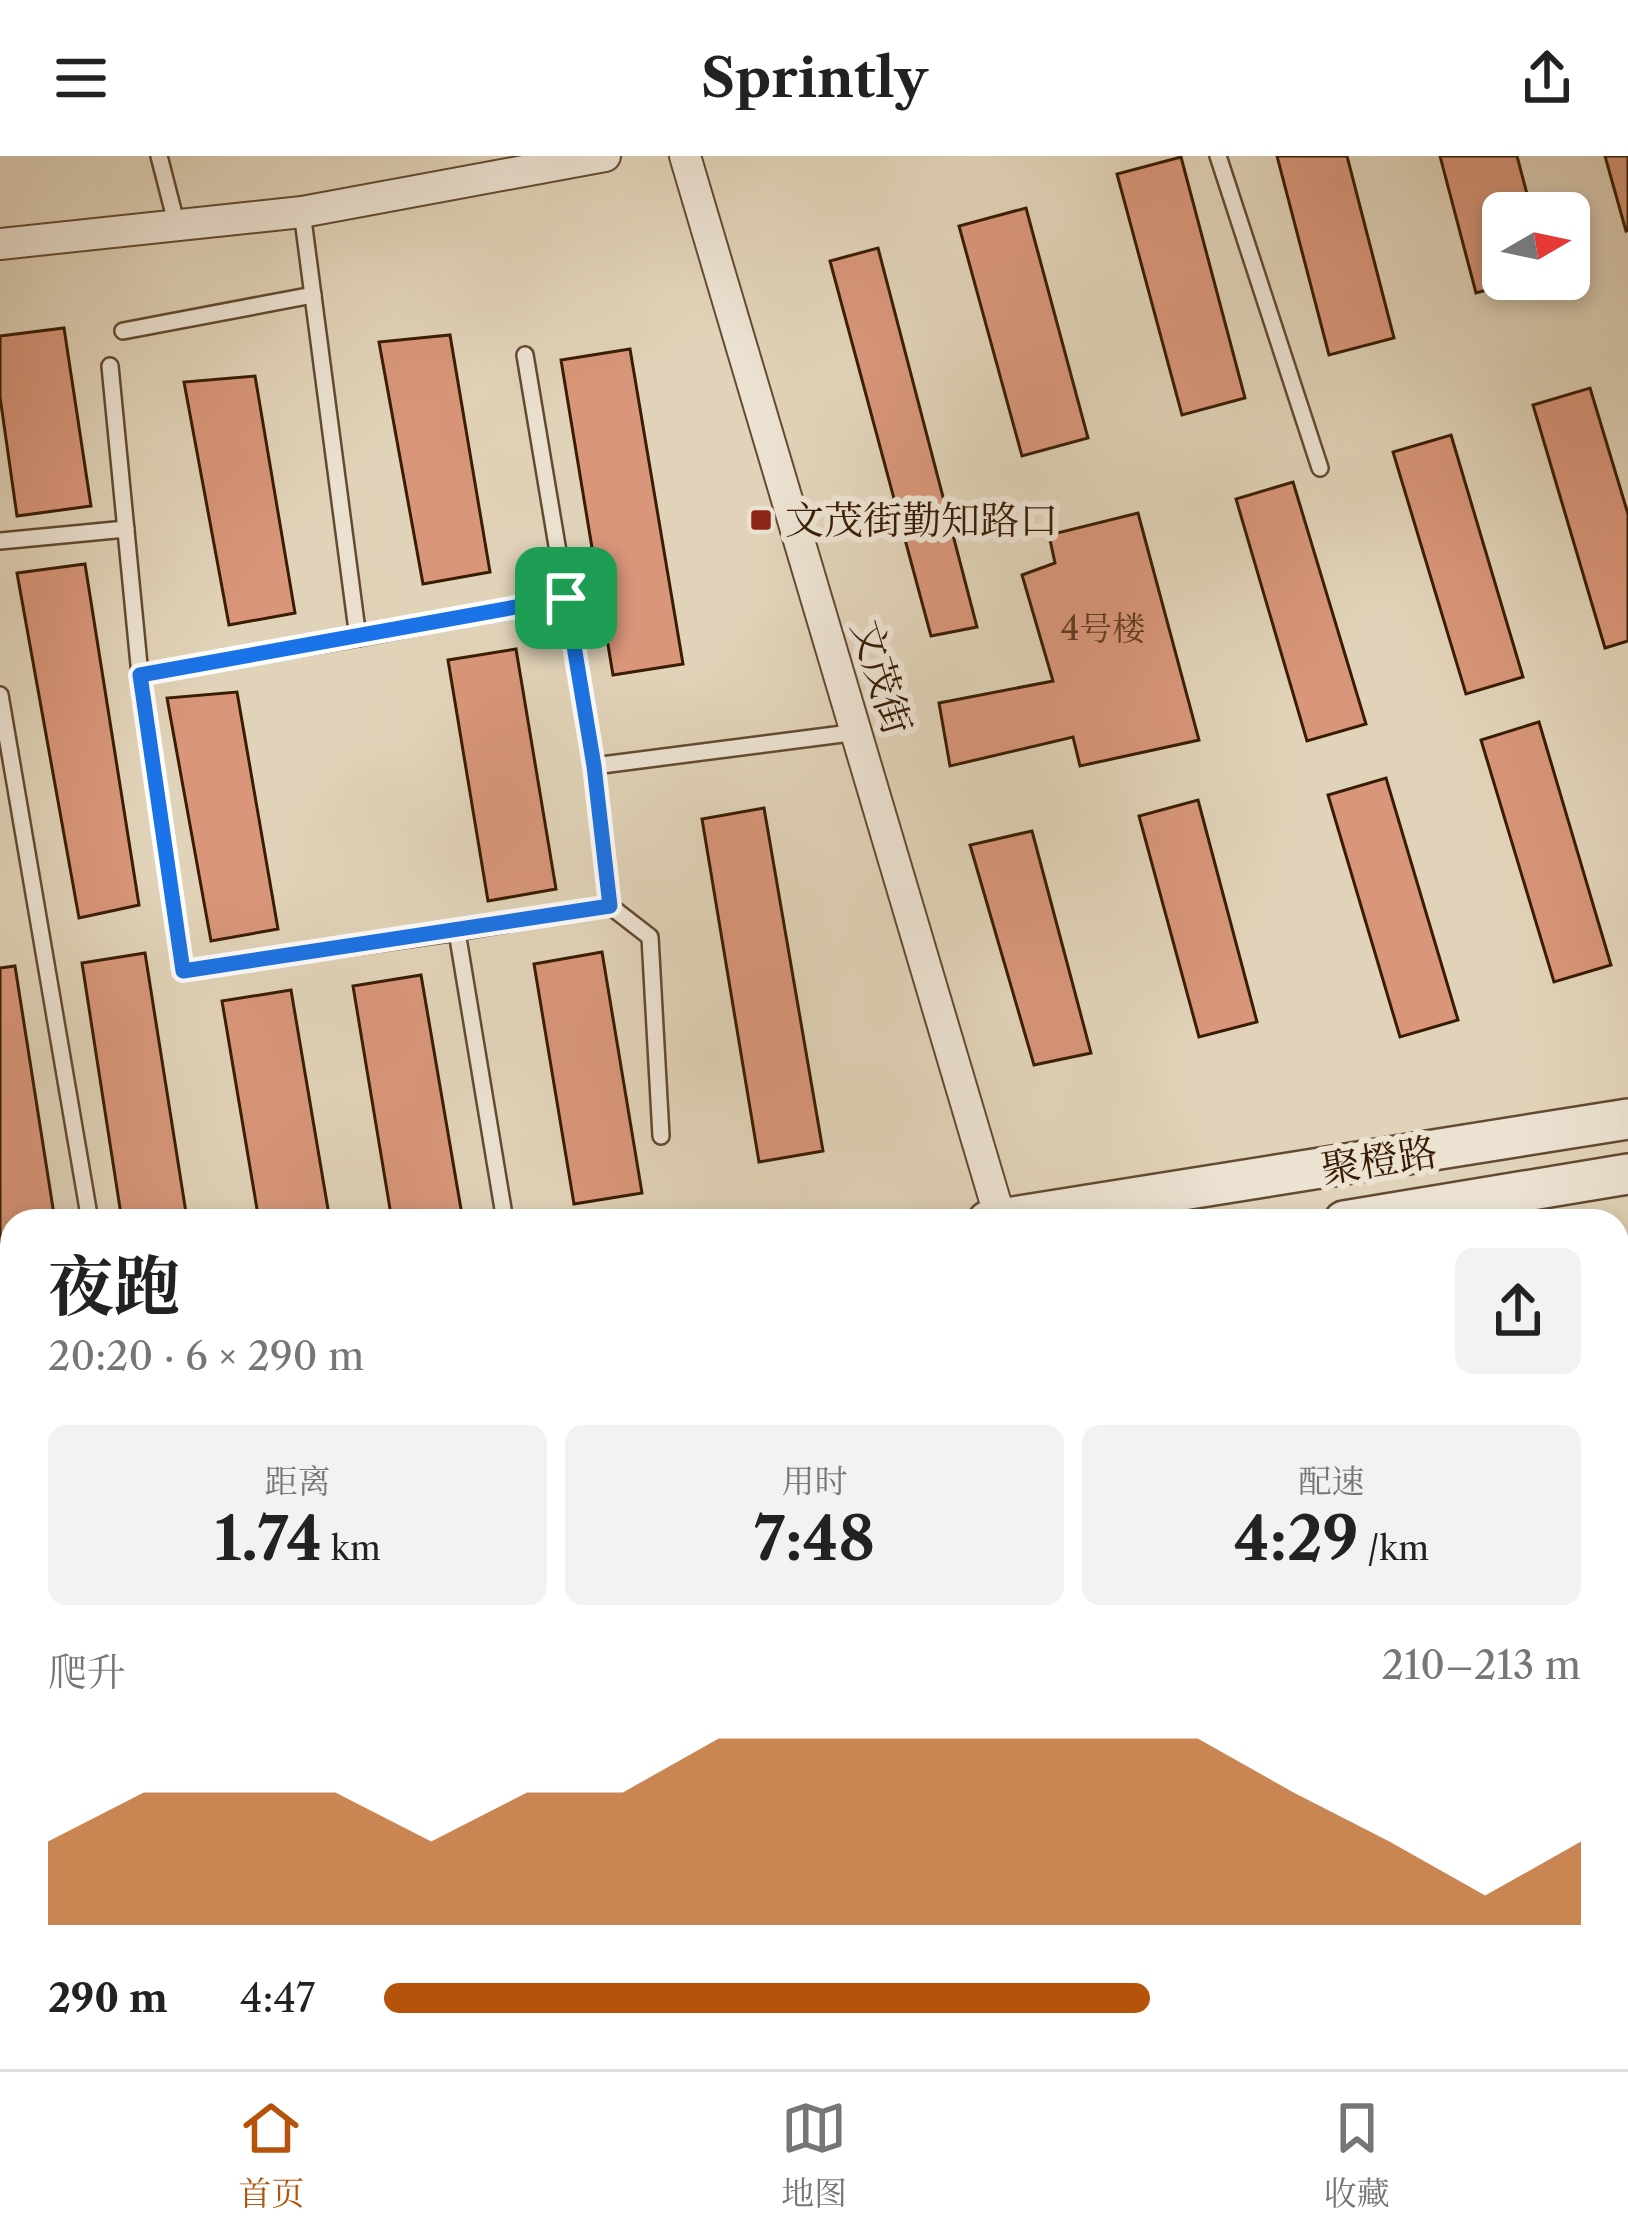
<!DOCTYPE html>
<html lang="zh">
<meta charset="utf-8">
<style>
:root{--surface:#fff;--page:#f2f2f2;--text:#222;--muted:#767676;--line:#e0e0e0;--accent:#b45309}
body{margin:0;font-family:"Libre Caslon Text","Noto Serif SC",serif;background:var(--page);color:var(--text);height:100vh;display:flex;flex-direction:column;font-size:45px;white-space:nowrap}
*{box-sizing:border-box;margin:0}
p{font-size:39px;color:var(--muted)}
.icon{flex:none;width:66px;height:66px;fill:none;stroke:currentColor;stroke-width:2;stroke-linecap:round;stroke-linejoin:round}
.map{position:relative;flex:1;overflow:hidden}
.drawer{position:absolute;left:0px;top:1053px;width:1629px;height:861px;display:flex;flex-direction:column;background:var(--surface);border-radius:36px 36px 0 0;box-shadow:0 6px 18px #0003}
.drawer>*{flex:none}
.needle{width:78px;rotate:81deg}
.buttons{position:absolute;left:1482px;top:36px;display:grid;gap:24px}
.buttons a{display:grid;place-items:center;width:108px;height:108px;border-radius:18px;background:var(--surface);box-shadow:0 6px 18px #0003;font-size:60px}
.pin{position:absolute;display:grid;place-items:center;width:102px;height:102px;color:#fff;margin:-51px;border-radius:24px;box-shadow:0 6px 18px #0006}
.round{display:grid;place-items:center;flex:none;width:126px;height:126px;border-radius:18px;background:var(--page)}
.overview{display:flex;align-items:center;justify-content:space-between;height:204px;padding:0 48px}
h1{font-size:66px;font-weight:700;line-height:90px}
.stats{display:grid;grid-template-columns:repeat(3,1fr);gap:18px;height:204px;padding:12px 48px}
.stats div{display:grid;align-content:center;border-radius:18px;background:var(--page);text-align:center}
.stats b{font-size:60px;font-weight:700}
.stats small{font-size:33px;font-weight:400}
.stats p{font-size:33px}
.chart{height:336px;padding:24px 48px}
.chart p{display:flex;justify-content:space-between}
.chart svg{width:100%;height:216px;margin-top:12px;fill:var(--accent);opacity:.7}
ul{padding:0 48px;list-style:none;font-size:39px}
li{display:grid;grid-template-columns:192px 144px 1fr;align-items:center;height:90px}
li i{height:30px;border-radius:15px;background:var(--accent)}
header{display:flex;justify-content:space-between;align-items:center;height:156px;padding:0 48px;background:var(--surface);font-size:54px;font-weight:700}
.menu{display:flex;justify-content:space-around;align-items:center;height:168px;border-top:3px solid var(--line);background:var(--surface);font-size:33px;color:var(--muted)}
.menu a{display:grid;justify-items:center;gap:6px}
.menu .selected{color:var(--accent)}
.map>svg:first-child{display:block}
</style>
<header><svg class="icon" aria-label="menu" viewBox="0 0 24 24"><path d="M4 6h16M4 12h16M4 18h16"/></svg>Sprintly<svg class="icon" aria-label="share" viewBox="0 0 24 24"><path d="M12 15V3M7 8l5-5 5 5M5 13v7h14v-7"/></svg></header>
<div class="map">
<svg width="1628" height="1913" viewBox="0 0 1628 1913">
<rect width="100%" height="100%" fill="#e1d3b9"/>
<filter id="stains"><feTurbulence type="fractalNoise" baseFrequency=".00167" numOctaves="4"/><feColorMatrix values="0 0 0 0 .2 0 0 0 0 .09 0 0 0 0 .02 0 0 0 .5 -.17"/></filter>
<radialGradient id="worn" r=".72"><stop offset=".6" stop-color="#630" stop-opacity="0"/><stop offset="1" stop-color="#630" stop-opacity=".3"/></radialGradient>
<g fill="#baba8a" stroke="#7a6c46" stroke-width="3">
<polygon points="11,1347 12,1350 12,1836 0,1743 0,1350"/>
<polygon points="19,1902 112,1902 113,1913 20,1913"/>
</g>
<g fill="#d9967a" stroke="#391d03" stroke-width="3">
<polygon points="1277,0 1347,0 1394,182 1329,199"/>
<polygon points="1440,0 1517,0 1532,57 1503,57 1503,123 1528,123 1476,137"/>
<polygon points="1605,0 1628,0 1628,74 1626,75"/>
<polygon points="1181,1 1245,242 1182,259 1117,18"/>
<polygon points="1026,52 1088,282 1022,300 959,70"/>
<polygon points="878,92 977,471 931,480 830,105"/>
<polygon points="64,172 91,350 17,360 0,241 0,180"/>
<polygon points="450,179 490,416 423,428 379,186"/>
<polygon points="630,193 683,508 613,519 561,204"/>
<polygon points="255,220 295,457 229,469 184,226"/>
<polygon points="1590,232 1628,358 1628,485 1605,492 1533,249"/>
<polygon points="1451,279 1523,521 1466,538 1393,296"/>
<polygon points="1293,326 1366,568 1307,585 1236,343"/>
<polygon points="1138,357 1199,584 1080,610 1073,581 950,610 939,547 1053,525 1022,419 1055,407 1049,379"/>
<polygon points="85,408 139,749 79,762 17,417"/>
<polygon points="516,493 556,733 488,745 448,504"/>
<polygon points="237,536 278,773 211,785 167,542"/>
<polygon points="1539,566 1611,809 1554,826 1481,584"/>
<polygon points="1386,622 1458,864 1400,881 1328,639"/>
<polygon points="1198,644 1257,866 1199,881 1139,660"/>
<polygon points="764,652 823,995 759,1006 702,663"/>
<polygon points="1032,675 1091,897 1034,909 970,689"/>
<polygon points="602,796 642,1037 574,1048 534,808"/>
<polygon points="145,797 187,1063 176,1065 122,1065 82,807"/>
<polygon points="15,810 55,1065 12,1065 12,1084 0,1087 0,812"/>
<polygon points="421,819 462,1059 392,1065 353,830"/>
<polygon points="291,834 330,1065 259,1065 222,845"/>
</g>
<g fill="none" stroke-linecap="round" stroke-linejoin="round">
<defs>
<g id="service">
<polyline points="159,0 177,70"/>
<polyline points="1218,0 1320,312"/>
<polyline points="302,56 358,482 140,519 183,815 457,776"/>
<polyline points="123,175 313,139"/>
<polyline points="525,199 594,610 858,576"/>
<polyline points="110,210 140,519"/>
<polyline points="0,385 126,373"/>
<polyline points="358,482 566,442"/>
<polyline points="0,539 90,1065"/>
<polyline points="594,610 610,750 650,781 661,980"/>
<polyline points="505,1065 457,776 610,750"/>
<polyline points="1244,1902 1247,1913"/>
</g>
<g id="minor">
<polyline points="685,0 1001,1065"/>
<polyline points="0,88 302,56 605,0"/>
</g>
<g id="tertiary">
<polyline points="988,1065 1628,963"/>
<polyline points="1344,1065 1628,1018"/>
<polyline points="0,1209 12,1208"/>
<polyline points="0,1263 12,1261"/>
</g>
</defs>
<use href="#service" stroke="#634a30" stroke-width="20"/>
<use href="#minor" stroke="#634a30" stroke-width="34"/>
<use href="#tertiary" stroke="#634a30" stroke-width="44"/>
<g stroke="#391d03" stroke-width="6" stroke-dasharray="3 6" stroke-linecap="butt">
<polyline points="0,1540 12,1634"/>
<polyline points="45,1902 46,1913"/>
</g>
<use href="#service" stroke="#ece2d2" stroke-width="15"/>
<use href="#minor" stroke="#ece2d2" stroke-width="30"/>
<use href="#tertiary" stroke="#ece2d2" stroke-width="39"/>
</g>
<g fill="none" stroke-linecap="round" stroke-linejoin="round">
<defs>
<polygon id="route" points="566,442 594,610 610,750 183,815 140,519"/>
</defs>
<use href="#route" stroke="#fff" stroke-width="24"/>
<use href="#route" stroke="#1a73e8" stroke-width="15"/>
</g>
<rect fill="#8f2418" stroke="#ece2d2" stroke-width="4.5" x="749" y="352" width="24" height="24" rx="6"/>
<g text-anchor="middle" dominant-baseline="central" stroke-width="12" stroke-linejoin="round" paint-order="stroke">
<g font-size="33" fill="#613b21">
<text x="1103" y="472">4号楼</text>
</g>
<g font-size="39" fill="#391d03" stroke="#ece2d2" text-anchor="start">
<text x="785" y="364">文茂街勤知路口</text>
</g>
<g font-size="39" fill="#391d03" stroke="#ece2d2">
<text transform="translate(882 521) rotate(73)">文茂街</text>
<text transform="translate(1379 1004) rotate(-9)">聚橙路</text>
</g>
</g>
<rect width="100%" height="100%" filter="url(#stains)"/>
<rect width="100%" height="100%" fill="url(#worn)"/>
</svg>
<div class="buttons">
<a><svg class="needle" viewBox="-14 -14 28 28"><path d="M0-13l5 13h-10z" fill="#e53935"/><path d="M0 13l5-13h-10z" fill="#767676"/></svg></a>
</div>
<div class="pin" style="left:566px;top:442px;background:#1e9e55"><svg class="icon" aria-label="arrive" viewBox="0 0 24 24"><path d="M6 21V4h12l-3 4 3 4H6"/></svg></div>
<section class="drawer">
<div class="overview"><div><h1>夜跑</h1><p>20:20 · 6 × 290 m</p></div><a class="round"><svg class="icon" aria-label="share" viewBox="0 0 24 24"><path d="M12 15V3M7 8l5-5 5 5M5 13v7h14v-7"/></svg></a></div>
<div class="stats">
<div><p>距离</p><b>1.74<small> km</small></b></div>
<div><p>用时</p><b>7:48</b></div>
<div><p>配速</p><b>4:29<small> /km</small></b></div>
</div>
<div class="chart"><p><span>爬升</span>210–213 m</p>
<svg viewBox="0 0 160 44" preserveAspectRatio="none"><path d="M0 44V27L10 17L20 17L30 17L40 27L50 17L60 17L70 6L80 6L90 6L100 6L110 6L120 6L130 17L140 27L150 38L160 27V44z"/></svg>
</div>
<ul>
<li><b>290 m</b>4:47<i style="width:64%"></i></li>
</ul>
</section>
</div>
<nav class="menu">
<a class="selected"><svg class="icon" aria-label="home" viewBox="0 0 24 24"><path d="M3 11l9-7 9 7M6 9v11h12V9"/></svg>首页</a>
<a><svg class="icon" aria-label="map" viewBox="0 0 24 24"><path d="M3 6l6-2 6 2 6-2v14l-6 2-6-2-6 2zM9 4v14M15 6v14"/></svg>地图</a>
<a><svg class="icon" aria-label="saved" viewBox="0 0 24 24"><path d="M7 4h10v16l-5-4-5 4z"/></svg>收藏</a>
</nav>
